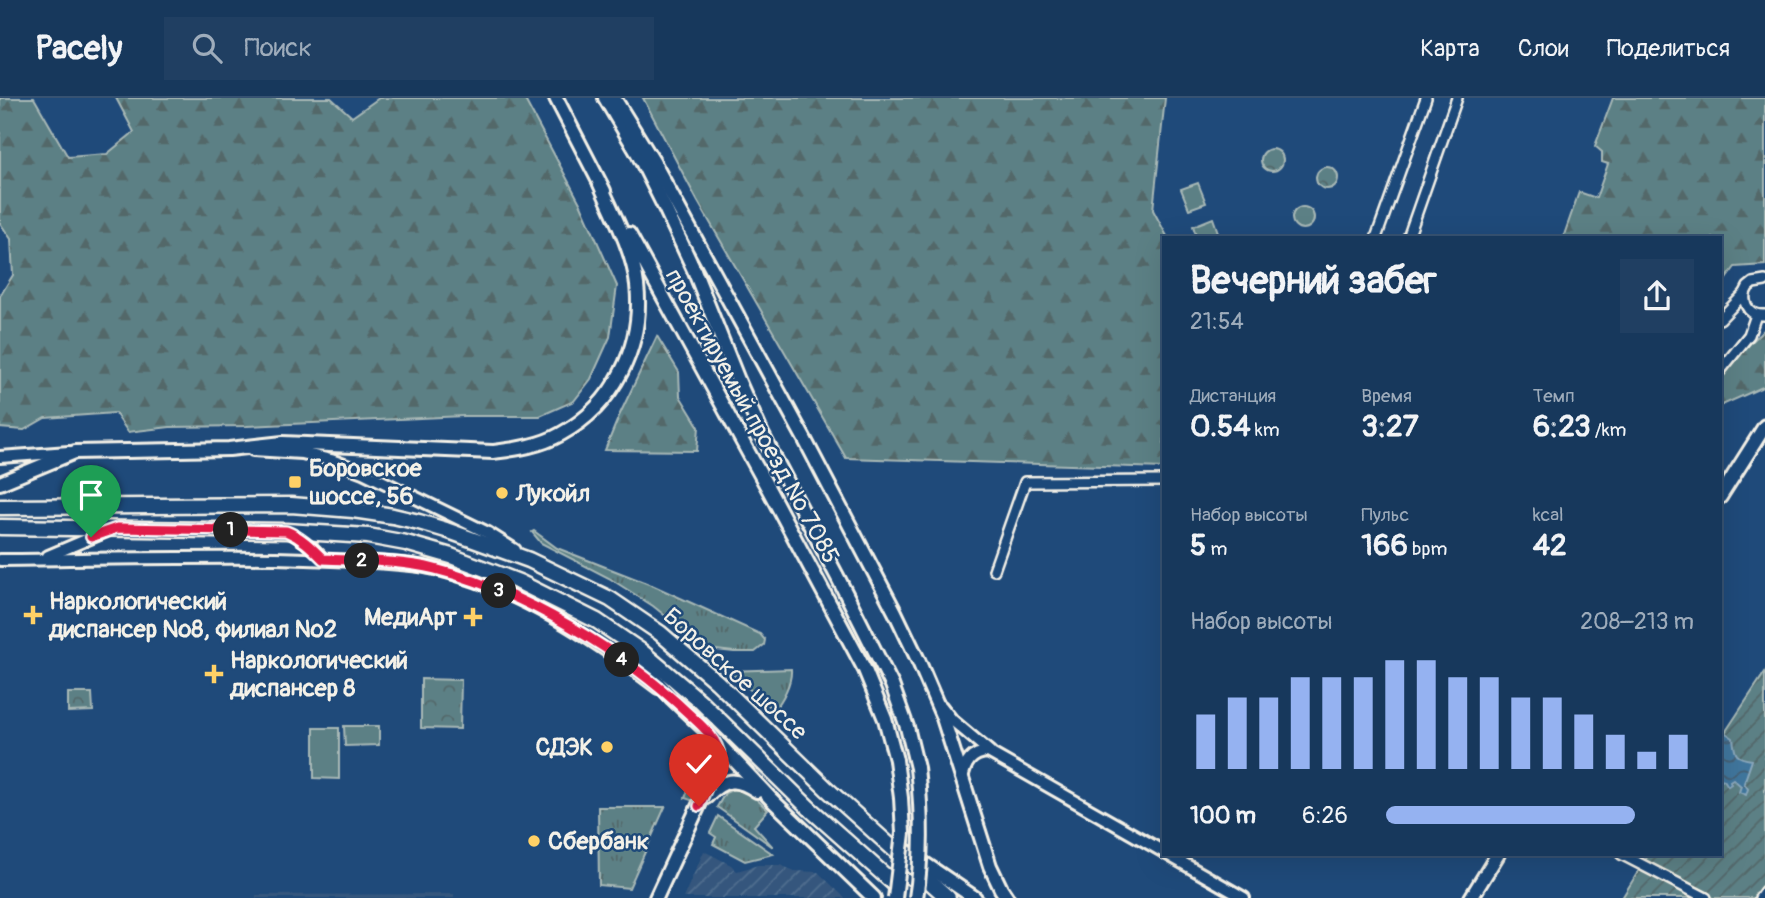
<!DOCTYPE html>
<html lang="ru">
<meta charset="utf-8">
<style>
:root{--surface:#17385c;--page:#203f62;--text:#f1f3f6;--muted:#9eacbb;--line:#365272;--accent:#95b2f1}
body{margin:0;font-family:Pangolin,sans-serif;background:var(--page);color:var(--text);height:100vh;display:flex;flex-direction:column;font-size:26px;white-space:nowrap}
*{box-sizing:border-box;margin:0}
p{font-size:23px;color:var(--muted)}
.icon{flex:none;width:38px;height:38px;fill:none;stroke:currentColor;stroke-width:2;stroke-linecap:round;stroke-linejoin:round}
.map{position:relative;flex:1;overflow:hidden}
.panel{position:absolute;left:1162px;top:138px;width:560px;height:620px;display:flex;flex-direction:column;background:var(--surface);border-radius:0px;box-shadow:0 7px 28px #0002,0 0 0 2px var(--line)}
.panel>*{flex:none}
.pin{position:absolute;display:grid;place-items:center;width:60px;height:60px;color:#fff;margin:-72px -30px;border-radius:50% 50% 50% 0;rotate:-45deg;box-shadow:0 0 7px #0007}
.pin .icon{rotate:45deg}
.km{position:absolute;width:35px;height:35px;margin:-18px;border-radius:50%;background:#222;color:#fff;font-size:19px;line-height:35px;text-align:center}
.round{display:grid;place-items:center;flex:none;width:74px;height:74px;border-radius:0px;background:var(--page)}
.head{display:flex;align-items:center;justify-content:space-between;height:119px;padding:0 28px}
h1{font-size:38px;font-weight:700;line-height:52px}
.metrics{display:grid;grid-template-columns:repeat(3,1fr);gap:10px;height:119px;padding:7px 28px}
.metrics div{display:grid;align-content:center}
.metrics b{font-size:30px;font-weight:700}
.metrics small{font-size:19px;font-weight:400}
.metrics p{font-size:19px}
.chart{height:196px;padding:14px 28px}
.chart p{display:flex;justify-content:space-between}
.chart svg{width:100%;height:126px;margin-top:7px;stroke:var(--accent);stroke-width:6}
ul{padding:0 28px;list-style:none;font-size:23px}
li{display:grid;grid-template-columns:112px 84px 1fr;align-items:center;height:52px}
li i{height:18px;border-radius:9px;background:var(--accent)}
header{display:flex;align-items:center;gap:42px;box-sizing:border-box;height:98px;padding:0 35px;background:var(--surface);border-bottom:2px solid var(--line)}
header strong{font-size:33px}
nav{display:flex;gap:38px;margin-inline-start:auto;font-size:24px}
.search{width:490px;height:63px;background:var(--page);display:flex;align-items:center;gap:18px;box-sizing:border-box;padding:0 24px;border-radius:0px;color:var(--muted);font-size:26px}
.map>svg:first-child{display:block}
</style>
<header>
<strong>Pacely</strong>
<div class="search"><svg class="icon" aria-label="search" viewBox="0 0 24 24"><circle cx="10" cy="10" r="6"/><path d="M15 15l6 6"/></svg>Поиск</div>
<nav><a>Карта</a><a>Слои</a><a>Поделиться</a></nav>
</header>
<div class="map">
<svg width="1765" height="800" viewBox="0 0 1765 800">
<defs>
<pattern id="industrial-furrows" width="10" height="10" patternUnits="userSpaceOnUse" patternTransform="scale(1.75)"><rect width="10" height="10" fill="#34567d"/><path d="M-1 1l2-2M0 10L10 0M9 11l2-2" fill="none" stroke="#526f8f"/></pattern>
<pattern id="grass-tufts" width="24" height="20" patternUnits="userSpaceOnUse" patternTransform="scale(1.75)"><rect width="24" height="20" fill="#5c8085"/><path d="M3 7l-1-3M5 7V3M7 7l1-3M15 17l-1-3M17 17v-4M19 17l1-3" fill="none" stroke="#536769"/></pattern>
<pattern id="forest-firs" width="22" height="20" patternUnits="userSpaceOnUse" patternTransform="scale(1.75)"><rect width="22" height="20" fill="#5c8085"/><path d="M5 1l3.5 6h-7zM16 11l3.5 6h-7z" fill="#536769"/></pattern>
<pattern id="park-crowns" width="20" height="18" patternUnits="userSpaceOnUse" patternTransform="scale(1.75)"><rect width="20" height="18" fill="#5c8085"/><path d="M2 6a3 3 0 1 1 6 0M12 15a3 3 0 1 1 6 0" fill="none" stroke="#536769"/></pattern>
<pattern id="garden-furrows" width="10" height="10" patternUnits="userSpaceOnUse" patternTransform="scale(1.75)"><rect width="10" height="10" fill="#5c8085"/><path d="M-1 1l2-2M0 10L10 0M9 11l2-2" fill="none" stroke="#536769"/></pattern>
<pattern id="water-waves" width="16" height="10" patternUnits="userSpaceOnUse" patternTransform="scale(1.75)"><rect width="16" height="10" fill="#41769d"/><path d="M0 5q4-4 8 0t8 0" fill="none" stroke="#455f72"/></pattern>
</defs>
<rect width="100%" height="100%" fill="#1f4a7a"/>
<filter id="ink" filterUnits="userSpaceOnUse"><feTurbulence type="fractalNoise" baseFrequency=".0143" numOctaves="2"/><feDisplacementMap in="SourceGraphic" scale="14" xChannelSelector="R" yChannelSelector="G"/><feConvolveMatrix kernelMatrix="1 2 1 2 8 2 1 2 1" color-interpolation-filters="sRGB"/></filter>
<g filter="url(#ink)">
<polygon fill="#34567d" points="454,796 454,800 256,800 256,797"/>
<polygon fill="url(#industrial-furrows)" points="704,753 731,767 737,773 758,767 780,767 795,773 818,774 845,800 683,800"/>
<g fill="url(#grass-tufts)" stroke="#a8b8b6" stroke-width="2">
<polygon points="534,433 557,450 654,488 760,536 765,542 764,547 755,554 734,554 707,551 653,508 609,480 541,445 532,434"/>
<path d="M791,571C792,584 783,602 774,612L728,573Z"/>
<polygon points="710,648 714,659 694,703 685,700 705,652"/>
<polygon points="734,691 750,695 768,712 754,728 773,749 717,709 725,695"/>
<polygon points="598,709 665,709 629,790 599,787"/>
<polygon points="718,718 773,756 745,763 713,746 716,739 710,735"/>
</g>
<g fill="url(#forest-firs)" stroke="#a8b8b6" stroke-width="2">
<polygon points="0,0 34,0 68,59 107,56 134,34 116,0 331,0 352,19 379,0 524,0 581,107 617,188 610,239 591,281 574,303 540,318 464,318 247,328 170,329 128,334 115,315 45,320 24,332 0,330 0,198 13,177 11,141 0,125"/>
<polygon points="643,0 1165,0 1153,112 1168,140 1164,140 1164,370 846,360 697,102"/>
<polygon points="1613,0 1765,0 1765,167 1735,169 1720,189 1720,140 1563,140 1579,94 1596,100 1608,66 1602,64 1602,54 1595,48"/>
<polygon points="1765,231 1765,288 1720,308 1720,275"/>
<polygon points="657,238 679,274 680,298 699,329 697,353 605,352 619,318"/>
</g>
<g fill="url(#park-crowns)" stroke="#a8b8b6" stroke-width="2">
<circle cx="1272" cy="62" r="11"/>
<circle cx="1327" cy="80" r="11"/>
<circle cx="1303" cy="120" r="11"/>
<polygon points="421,581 461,582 460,631 421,630"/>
<polygon points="68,595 92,595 93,613 68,614"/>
</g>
<polygon fill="url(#garden-furrows)" stroke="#a8b8b6" stroke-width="2" points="1765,574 1765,800 1622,800 1649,756 1720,756 1720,642"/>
<g fill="#5c8085" stroke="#a8b8b6" stroke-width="2">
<polygon points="1198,85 1206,105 1189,111 1181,91"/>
<polygon points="1213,120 1220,140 1197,140 1193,128"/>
<polygon points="344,628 379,628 379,647 345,648"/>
<polygon points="314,630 339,630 339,681 314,680"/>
</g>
<path fill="url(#water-waves)" stroke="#89a7bb" stroke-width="2" d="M1720,631L1733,640C1735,656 1734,660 1752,662L1744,685L1748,691L1746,697L1739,694L1741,688L1733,681L1730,683L1731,686L1728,688L1724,682L1720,681Z"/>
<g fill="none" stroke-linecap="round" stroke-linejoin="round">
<defs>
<g id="minor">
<polyline points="1376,140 1426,0"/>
<polyline points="1408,140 1457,0"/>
<path d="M1745,195C1743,209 1751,218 1765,217"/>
<polyline points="1720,221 1745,195 1748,189 1753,185 1765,183"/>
<polyline points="1720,273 1749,237 1756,217"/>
<polyline points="994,472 1025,384 1164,383"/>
<polyline points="1621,756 1706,800"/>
<polyline points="1760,800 1765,793"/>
</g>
<g id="tertiary">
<polyline points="253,352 302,355 331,362 363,374 488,435 515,452"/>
<polyline points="0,359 69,354"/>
<polyline points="292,435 306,444 323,461"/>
<polyline points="48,458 107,433"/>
<path d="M0,462C92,461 184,459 276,460C308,461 340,462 372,464C393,465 414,466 435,471C518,491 591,539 658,590"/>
<polyline points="941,608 952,622 990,654"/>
<path d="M962,681C965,665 971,655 988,654L1164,754"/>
<polyline points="1167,756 1244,800"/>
</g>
<g id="secondary">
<polyline points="556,0 604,93"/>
<polyline points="605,0 638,56 665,110 694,172 738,282 762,336 838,480 892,587 907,629 917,670"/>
<polyline points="614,0 654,65 804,340 895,514 919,564 943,620 990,768 1001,791 1007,800"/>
<polyline points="629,136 770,394 865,572 885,621 896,662"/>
<path d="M0,385L75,354L229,351L283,345L493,354C516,351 540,348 561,336C614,307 644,248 637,187C633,152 614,118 600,86"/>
<polyline points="1720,399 1765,328"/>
<polyline points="626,548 672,600 708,634 772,702 874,800"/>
<path d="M706,699C724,680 736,679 757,693"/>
<polyline points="897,747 975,800"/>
<path d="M656,800L717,668C720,659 721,654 716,646"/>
<polyline points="1471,800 1498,756"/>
</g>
<g id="primary">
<polyline points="0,409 291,407 353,412 393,418 419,424 446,432 529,462 610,501 660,535 717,584 827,691 948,800"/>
<polyline points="0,429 286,433 368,438 406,445 451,458 519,484 597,523 641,553 700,603 809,710 910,800"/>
</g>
</defs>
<use href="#minor" stroke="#f4f1e8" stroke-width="14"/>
<use href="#tertiary" stroke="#f4f1e8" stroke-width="16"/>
<use href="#secondary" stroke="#f4f1e8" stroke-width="18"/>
<use href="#primary" stroke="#f4f1e8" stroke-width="19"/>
<use href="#minor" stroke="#1f4a7a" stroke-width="9"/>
<use href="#tertiary" stroke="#1f4a7a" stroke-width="10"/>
<use href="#secondary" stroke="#1f4a7a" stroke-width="12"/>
<use href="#primary" stroke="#1f4a7a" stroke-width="14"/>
<defs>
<g id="secondary-bridge">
<polyline points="895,800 903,735 901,700 896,662"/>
<path d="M916,800C923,756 922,714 917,670"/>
</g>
</defs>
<use href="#secondary-bridge" stroke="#f4f1e8" stroke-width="18" stroke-linecap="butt"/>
<use href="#secondary-bridge" stroke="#1f4a7a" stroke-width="12"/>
</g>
</g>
<g fill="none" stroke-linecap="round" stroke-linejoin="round" filter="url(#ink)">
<defs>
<path id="route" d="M91,439L117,430L286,433C301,439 311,449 323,461C360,463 399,462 435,471C523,493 624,554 689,616C702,628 718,641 720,659L699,708"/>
</defs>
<use href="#route" stroke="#fff" stroke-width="14"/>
<use href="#route" stroke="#e11d48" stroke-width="9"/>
</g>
<g fill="#ffd166" stroke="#1f4a7a" stroke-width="2.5">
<rect x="288" y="377" width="14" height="14" rx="3.5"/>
<circle cx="502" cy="395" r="7"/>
<path d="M29.5 506.5h7v7h7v7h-7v7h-7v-7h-7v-7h7z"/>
<path d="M469.5 508.5h7v7h7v7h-7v7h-7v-7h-7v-7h7z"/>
<path d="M210.5 565.5h7v7h7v7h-7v7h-7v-7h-7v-7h7z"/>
<circle cx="607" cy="649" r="7"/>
<circle cx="534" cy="743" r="7"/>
</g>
<g text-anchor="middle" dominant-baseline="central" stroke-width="5" stroke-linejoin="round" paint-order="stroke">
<g font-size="24" fill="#f4f1e8" stroke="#1f4a7a">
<text transform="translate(752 318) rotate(61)">проектируемый проезд № 7085</text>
<text transform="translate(735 576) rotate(42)">Боровское шоссе</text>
</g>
<g font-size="24" font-weight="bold" fill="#f4f1e8" stroke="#1f4a7a" text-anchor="start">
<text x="309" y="370">Боровское<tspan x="309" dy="28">шоссе, 56</tspan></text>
<text x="516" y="395">Лукойл</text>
<text x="49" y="503">Наркологический<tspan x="49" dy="28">диспансер №8, филиал №2</tspan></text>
<text x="457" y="519" text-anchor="end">МедиАрт</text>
<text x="230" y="562">Наркологический<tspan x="230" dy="28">диспансер 8</tspan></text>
<text x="593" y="649" text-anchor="end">СДЭК</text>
<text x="548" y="743">Сбербанк</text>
</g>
</g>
</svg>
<div class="pin" style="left:91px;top:439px;background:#1e9e55"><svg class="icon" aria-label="arrive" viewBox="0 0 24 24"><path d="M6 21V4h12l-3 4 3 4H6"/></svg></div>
<div class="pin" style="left:699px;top:708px;background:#d93025"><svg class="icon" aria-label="check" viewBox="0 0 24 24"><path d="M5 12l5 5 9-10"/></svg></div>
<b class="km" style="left:231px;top:432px">1</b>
<b class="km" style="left:362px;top:463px">2</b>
<b class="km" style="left:499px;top:493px">3</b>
<b class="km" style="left:622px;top:562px">4</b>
<section class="panel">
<div class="head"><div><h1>Вечерний забег</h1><p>21:54</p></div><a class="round"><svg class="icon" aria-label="share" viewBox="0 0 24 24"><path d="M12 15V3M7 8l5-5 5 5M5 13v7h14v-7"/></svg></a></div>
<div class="metrics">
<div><p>Дистанция</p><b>0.54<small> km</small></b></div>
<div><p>Время</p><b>3:27</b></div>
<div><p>Темп</p><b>6:23<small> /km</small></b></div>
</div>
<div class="metrics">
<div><p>Набор высоты</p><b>5<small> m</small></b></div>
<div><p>Пульс</p><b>166<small> bpm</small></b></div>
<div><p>kcal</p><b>42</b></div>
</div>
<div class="chart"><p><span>Набор высоты</span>208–213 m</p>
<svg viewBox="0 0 160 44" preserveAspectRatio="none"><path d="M5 44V25M15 44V19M25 44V19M35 44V12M45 44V12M55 44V12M65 44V6M75 44V6M85 44V12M95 44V12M105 44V19M115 44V19M125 44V25M135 44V32M145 44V38M155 44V32"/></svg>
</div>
<ul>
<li><b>100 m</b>6:26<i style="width:81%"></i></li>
</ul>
</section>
</div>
